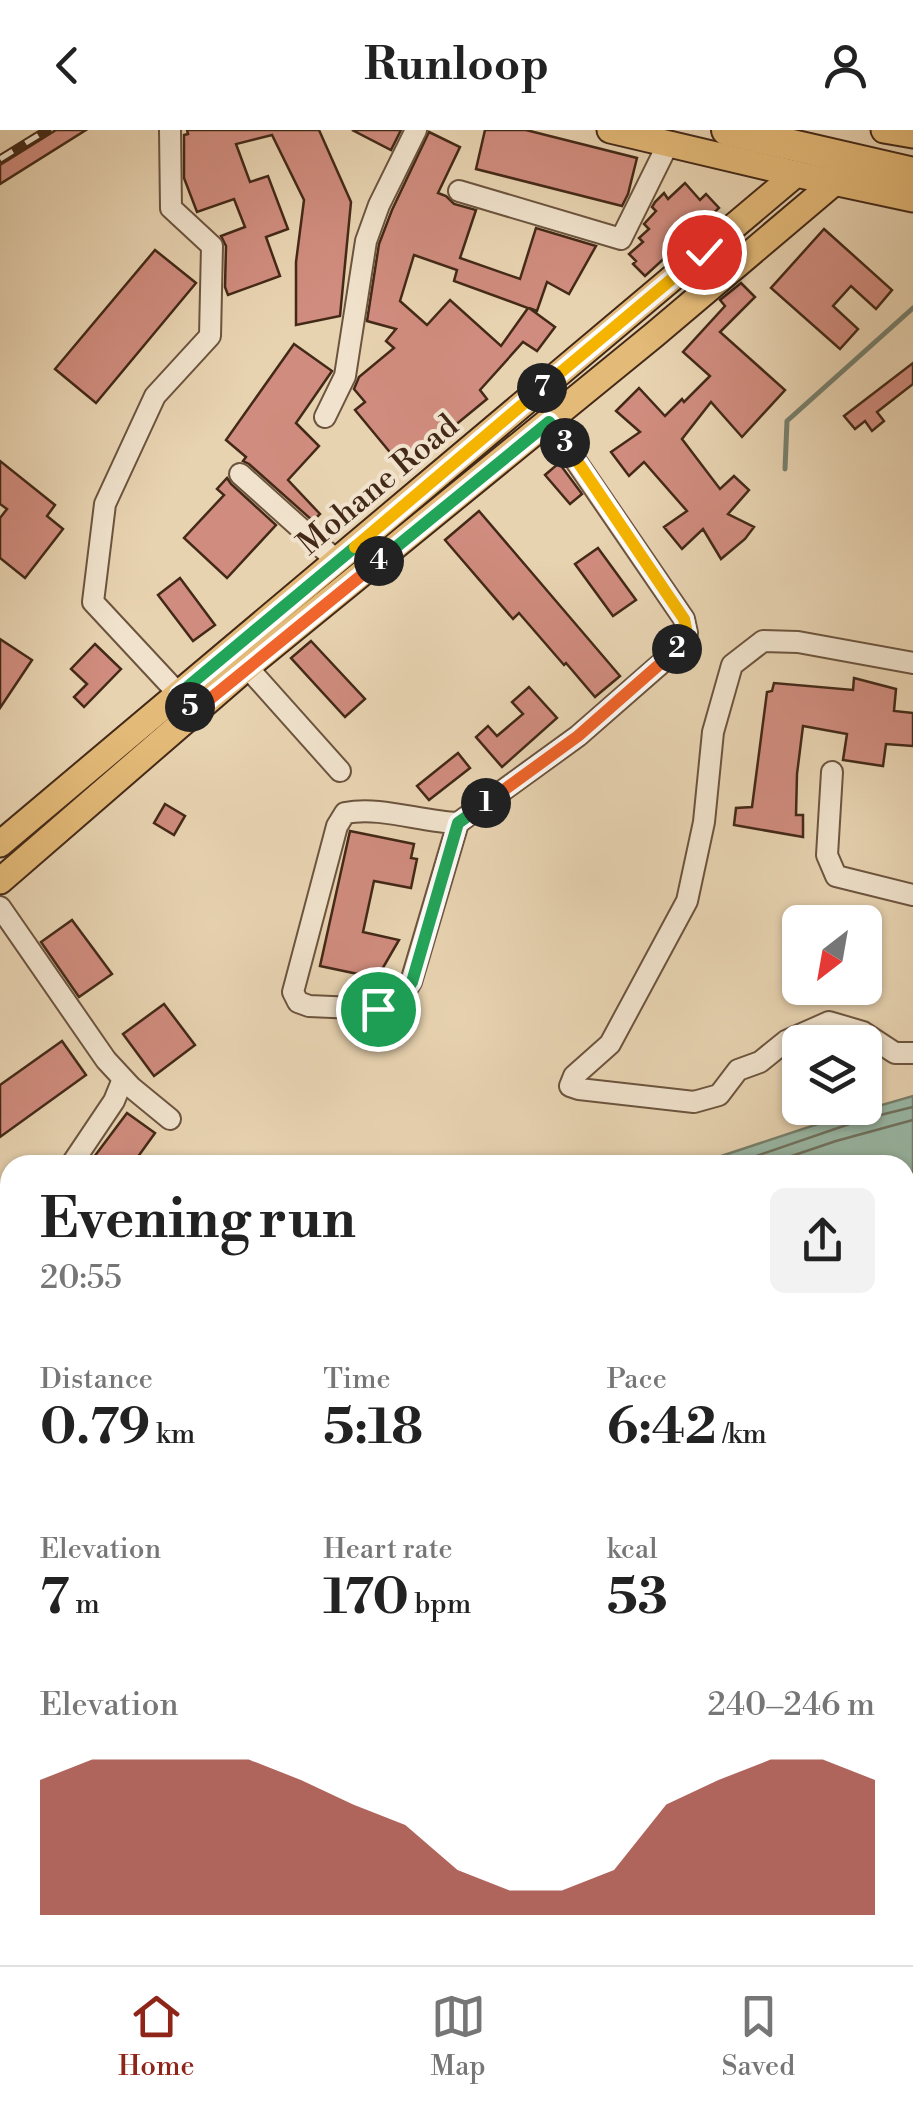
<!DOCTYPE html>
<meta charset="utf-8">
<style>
:root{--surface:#fff;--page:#f2f2f2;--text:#222;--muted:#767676;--line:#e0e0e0;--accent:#8f2418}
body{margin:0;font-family:"Libre Bodoni",serif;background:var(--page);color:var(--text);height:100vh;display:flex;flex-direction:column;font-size:38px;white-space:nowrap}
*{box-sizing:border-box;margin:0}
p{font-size:32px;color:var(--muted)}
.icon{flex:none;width:55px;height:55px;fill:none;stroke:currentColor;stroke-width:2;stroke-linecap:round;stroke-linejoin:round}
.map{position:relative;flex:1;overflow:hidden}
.drawer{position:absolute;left:0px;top:1025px;width:915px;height:810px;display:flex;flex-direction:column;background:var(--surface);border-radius:30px 30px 0 0;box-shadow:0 2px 8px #0004}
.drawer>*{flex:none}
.needle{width:65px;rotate:211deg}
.tools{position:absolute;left:782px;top:775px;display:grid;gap:20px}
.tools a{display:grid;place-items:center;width:100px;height:100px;border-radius:15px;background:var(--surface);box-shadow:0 2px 8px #0004;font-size:50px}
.pin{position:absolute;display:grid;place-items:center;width:85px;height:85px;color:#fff;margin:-42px;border:5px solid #fff;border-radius:50%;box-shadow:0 2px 10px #0007}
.km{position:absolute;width:50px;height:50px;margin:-25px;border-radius:50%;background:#222;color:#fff;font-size:28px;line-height:50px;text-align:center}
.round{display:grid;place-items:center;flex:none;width:105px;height:105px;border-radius:15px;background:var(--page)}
.head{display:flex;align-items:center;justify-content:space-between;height:170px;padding:0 40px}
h1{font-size:55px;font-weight:700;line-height:75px}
.stats{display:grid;grid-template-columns:repeat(3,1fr);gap:15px;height:170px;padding:10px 40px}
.stats div{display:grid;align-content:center}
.stats b{font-size:50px;font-weight:700}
.stats small{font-size:28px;font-weight:400}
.stats p{font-size:28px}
.chart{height:280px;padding:20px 40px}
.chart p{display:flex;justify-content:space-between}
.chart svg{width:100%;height:180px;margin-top:10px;fill:var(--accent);opacity:.7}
header{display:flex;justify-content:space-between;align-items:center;height:130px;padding:0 40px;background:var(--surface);font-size:45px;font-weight:700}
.menu{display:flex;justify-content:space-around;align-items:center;height:140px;border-top:2px solid var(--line);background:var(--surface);font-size:28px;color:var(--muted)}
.menu a{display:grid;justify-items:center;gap:5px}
.menu .current{color:var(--accent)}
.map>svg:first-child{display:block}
</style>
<header><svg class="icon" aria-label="back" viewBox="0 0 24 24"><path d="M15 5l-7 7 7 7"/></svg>Runloop<svg class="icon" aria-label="person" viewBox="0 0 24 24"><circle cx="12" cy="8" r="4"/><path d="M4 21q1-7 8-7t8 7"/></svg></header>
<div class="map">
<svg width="913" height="1835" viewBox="0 0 913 1835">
<rect width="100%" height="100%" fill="#e8d3b1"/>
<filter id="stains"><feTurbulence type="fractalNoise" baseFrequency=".002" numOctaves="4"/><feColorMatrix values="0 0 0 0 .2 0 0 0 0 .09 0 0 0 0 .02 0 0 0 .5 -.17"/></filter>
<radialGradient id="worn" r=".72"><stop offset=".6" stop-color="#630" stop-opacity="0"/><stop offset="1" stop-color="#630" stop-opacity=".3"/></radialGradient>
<g fill="#b6bc8c" stroke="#7c7252" stroke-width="2.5">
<polygon points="10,1605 10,1677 0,1683 0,1609"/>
<polygon points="0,1684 10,1696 10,1807 0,1798"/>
<polygon points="10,1817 10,1825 79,1825 68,1835 0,1835 0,1821"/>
</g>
<g fill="#98b9a7" stroke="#767f6d" stroke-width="2.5">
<polygon points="913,966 913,1044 905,1046 905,1035 694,1035 830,990"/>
<polygon points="10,1510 10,1591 0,1596 0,1516"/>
</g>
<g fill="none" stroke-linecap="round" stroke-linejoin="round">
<g stroke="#6e715f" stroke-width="2.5">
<polyline points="730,1035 864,989 913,977"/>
<polyline points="765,1035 836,1011 913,990"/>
</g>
<g stroke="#767f6d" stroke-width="5">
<polyline points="785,339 787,291 913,178"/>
<polyline points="187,1035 190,1031"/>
<polyline points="0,1214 10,1206"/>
</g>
</g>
<g fill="#d08c7e" stroke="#432917" stroke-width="2.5" fill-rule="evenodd">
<polygon points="56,0 86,0 0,54 0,35"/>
<polygon points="187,0 319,0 351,72 340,186 296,195 296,132 304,70 272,5 236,14 250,52 268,46 288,99 266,107 280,146 228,165 225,157 226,116 221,106 245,97 234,69 197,82 184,48 184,5 188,4"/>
<polygon points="352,0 401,0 391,20"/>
<polygon points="485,0 526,0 637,28 628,64 622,76 476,39"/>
<path d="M429,2L460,17L438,63L446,66L454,74L476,80L460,128L520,149L536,98L596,116L569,164L547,152L537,181L529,178L555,197L537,221L523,212L480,260L487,269L403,338L355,280L365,272L354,259L359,247L394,218L386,211L396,199L367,191L379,114L392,80ZM414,125L457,140L454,151L528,178L501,216L450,170L427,195L400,171Z"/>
<polygon points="685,53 700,70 706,64 719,78 645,146 633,134 636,131 629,124 643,112 639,108 649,99 644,94 656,81 652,77 655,72 664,63 668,69"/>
<polygon points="824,99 892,160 876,179 851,156 833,176 858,199 840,219 771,158"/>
<polygon points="155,120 196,153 96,273 55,239"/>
<polygon points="741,153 755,167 720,202 785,260 742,307 711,272 682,309 720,359 734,346 749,360 728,384 754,397 745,409 721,429 703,399 682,419 664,397 687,381 644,332 629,346 611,322 640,302 616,281 639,258 665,286 682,269 684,272 710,246 683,222 725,176 720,170"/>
<polygon points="294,214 332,241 296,293 319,316 288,350 320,384 313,391 249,334 243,331 246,327 226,310"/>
<polygon points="913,233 913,254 877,282 884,291 872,301 865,291 855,299 844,286"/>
<polygon points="0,331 55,375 47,386 63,399 25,448 0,428 0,388 7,379 0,374"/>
<polygon points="559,333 582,364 570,374 545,345"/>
<polygon points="227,348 231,354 276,395 227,448 184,408 224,365 217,359"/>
<polygon points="479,381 620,546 595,567 566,533 564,535 519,483 513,489 445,410"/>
<polygon points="598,418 636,470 613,486 575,434"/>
<polygon points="180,448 215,495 193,511 158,465"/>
<polygon points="0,509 32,530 0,578"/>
<polygon points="311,511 365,569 345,587 291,528"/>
<polygon points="95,514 121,539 84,577 74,567 87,554 71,539"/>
<polygon points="854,548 896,559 894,581 913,583 913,616 886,614 883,636 843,630 847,604 803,596 797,644 796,685 803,685 803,707 734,695 736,678 752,677 767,562 772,561 774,553 853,560"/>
<polygon points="529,557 557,588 502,637 476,607 488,596 497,606 523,584 512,572"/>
<polygon points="458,623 470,638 429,670 417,656"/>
<polygon points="165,674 185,686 174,705 154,693"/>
<polygon points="350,701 414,714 411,728 417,729 411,758 374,751 363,802 399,810 377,848 320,836"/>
<polygon points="72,790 112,844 79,867 41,812"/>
<polygon points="164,874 195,915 154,946 123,904"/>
<polygon points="62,911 86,945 0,1007 0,955"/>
<polygon points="127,983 155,1003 132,1035 88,1035"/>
</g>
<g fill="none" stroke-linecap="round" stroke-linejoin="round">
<defs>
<g id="minor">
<polyline points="170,0 171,78 212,116 210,206 155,266 105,374 93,472 187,573"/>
<polyline points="459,61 621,109 668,14"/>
<polyline points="325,287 345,246 366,111 379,75 416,0"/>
<polyline points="240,344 337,431"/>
<polyline points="913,533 798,512 763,511 732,535 713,602 704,692 687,771 610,914 574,946 570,956 579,959 694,972 719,965 738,940 760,932 786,911 829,892 863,902 895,923 913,923"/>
<polyline points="247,537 340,641"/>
<polyline points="832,642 827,725 836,746 913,765"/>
<path d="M458,693L411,852L398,873L378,879L309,876L298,872L293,862L337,696L345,683C381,676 421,692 458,693L578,606L681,516L687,503L684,489L549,292"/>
<polyline points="0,777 106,930 131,957 170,989"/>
<polyline points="71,1035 114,971 123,949"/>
<polyline points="9,1128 10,1126"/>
<polyline points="905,1395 913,1412"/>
<polyline points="905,1450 913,1441"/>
<polyline points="905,1521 912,1513 913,1516"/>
<polyline points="905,1785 913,1778"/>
<polyline points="305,1825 309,1835"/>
<polyline points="621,1825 627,1835"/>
<polyline points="654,1825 661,1835"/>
<polyline points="559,1835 567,1825"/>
<polyline points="706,1835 717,1825"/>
<polyline points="792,1835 803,1828 833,1825"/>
<polyline points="865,1835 867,1825"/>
</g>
<g id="major">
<polyline points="610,0 796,44 913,69"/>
<polyline points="884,0 913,5"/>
<polyline points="0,714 796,44"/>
<polyline points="0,751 247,537 654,205 836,51"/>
</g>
<polyline id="highway" points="727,0 913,43"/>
</defs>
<use href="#minor" stroke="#6c543e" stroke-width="24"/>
<use href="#major" stroke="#432917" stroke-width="29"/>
<use href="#highway" stroke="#432917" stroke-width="34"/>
<use href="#minor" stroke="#f0e2cc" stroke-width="20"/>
<use href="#major" stroke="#e4ba78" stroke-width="25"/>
<use href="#highway" stroke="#e4ba78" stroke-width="30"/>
<defs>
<polyline id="rail" points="0,29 47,0"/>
</defs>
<use href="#rail" stroke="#432917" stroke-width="9"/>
<use href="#rail" stroke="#f0e2cc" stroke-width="5" stroke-dasharray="15" stroke-linecap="butt"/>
</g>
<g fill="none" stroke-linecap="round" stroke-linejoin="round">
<defs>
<polyline id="split-1" points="378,879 398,872 412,852 458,693 486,673"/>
<polyline id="split-2" points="486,673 578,606 677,519"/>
<polyline id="split-3" points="565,313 684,489 687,503 677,519"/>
<polyline id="split-4" points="379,431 549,292 565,313"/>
<polyline id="split-5" points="190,577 194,582 379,431"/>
<polyline id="split-6" points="190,577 179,564 355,417"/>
<polyline id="split-7" points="355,417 542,258"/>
<polyline id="split-8" points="542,258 704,122"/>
</defs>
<use href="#split-1" stroke="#fff" stroke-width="20"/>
<use href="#split-2" stroke="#fff" stroke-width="20"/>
<use href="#split-3" stroke="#fff" stroke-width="20"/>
<use href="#split-4" stroke="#fff" stroke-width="20"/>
<use href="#split-5" stroke="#fff" stroke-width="20"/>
<use href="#split-6" stroke="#fff" stroke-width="20"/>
<use href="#split-7" stroke="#fff" stroke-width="20"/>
<use href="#split-8" stroke="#fff" stroke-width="20"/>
<use href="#split-1" stroke="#22a559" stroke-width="12"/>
<use href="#split-2" stroke="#f0652b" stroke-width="12"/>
<use href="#split-3" stroke="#f5b400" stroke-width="12"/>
<use href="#split-4" stroke="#22a559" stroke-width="12"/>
<use href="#split-5" stroke="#f0652b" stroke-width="12"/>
<use href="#split-6" stroke="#22a559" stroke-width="12"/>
<use href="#split-7" stroke="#f5b400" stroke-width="12"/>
<use href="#split-8" stroke="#f5b400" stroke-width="12"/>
</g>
<g text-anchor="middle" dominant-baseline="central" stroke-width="8" stroke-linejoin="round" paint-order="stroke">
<g font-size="32" fill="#432917" stroke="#f0e2cc">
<text transform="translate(378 355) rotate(-40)">Mohane Road</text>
</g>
</g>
<rect width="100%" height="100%" filter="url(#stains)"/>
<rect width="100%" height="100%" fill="url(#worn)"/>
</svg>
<div class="tools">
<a><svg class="needle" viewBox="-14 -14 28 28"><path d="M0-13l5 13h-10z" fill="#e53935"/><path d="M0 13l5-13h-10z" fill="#767676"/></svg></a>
<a><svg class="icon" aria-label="layers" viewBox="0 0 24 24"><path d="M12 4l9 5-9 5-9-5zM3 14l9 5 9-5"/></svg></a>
</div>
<div class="pin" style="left:378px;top:879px;background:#1e9e55"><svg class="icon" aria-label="arrive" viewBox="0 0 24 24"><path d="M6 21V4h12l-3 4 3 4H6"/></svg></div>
<div class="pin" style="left:704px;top:122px;background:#d93025"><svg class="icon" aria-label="check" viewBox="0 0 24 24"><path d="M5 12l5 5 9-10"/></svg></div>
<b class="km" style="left:486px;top:673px">1</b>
<b class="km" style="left:677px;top:519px">2</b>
<b class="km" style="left:565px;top:313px">3</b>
<b class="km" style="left:379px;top:431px">4</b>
<b class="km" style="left:190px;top:577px">5</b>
<b class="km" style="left:542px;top:258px">7</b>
<section class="drawer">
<div class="head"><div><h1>Evening run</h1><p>20:55</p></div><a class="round"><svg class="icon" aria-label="share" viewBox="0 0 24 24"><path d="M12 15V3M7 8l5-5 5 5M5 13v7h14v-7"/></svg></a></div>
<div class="stats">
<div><p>Distance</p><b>0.79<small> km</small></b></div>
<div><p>Time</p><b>5:18</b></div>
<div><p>Pace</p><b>6:42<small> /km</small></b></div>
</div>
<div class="stats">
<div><p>Elevation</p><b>7<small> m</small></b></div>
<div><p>Heart rate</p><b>170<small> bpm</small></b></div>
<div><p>kcal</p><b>53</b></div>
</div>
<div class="chart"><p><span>Elevation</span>240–246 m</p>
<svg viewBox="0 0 160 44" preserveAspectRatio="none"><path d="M0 44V11L10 6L20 6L30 6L40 6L50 11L60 17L70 22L80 33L90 38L100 38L110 33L120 17L130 11L140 6L150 6L160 11V44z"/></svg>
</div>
</section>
</div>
<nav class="menu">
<a class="current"><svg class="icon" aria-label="home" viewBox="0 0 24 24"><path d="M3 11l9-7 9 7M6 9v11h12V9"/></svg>Home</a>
<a><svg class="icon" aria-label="map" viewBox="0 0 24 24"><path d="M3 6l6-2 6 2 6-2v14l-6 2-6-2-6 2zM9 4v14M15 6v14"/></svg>Map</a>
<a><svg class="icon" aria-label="saved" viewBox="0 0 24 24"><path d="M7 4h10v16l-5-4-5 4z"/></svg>Saved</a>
</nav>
